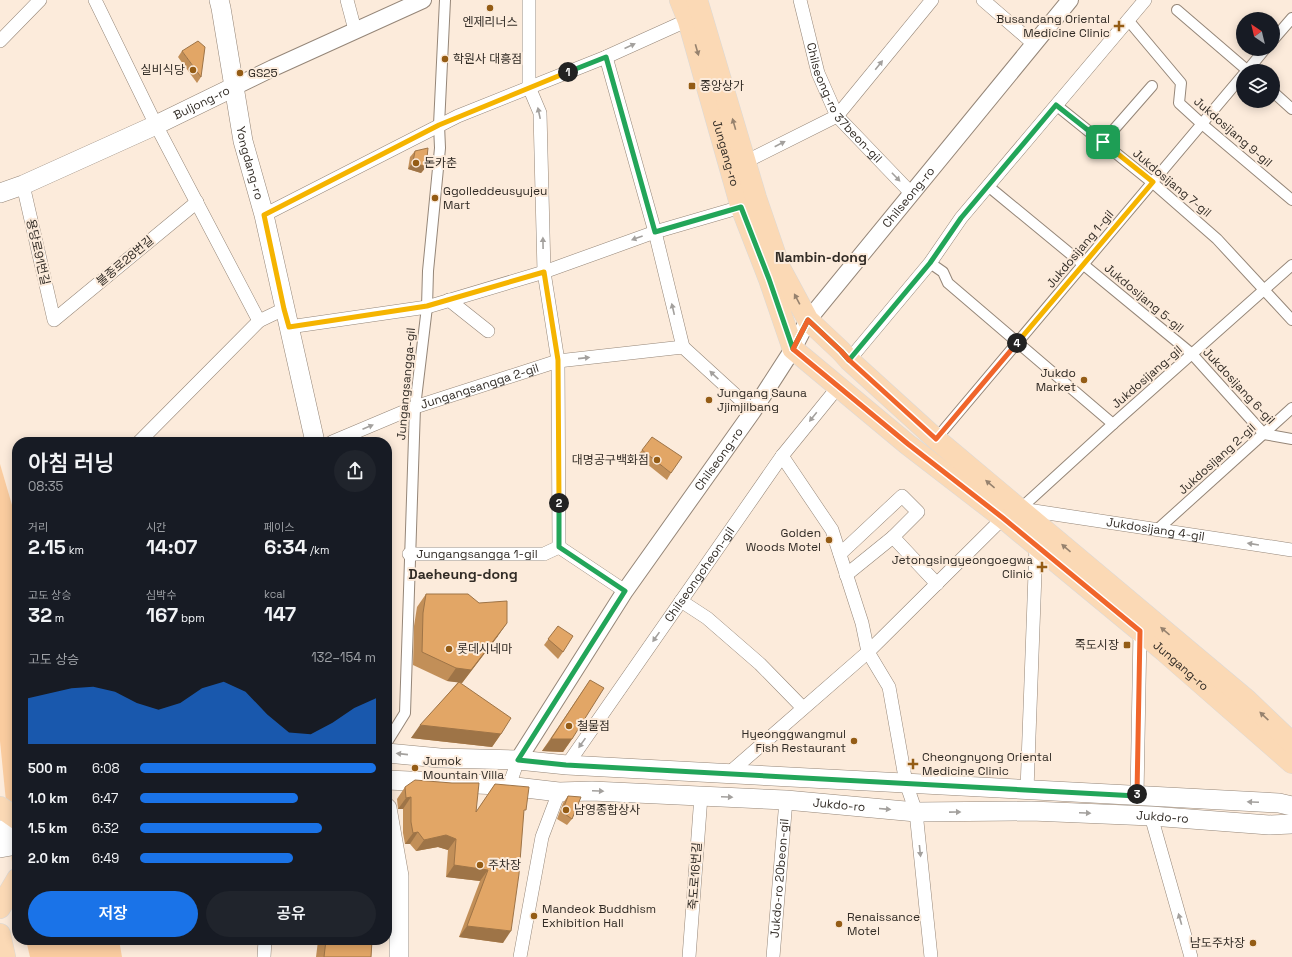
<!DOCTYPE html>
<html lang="ko">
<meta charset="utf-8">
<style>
:root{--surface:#171b24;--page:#20242c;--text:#f1f3f6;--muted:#9ea1a6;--accent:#1a73e8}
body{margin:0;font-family:"Space Grotesk","Noto Sans KR",sans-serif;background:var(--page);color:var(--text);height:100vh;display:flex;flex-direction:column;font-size:15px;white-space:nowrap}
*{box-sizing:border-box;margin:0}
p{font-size:13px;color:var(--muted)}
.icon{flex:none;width:22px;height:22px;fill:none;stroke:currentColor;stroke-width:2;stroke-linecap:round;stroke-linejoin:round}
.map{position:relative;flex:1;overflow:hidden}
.sheet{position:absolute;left:12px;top:437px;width:380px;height:508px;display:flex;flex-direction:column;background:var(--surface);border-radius:16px;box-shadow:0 2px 10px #0003}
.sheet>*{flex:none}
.needle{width:26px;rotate:325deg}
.tools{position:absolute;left:1236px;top:12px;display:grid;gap:8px}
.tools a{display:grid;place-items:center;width:44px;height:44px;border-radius:50%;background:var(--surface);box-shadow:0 2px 10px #0003;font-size:20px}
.pin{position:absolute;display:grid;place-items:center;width:34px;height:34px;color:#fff;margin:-17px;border-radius:8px;box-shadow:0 2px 6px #0006}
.km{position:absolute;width:20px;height:20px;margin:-10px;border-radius:50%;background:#222;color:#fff;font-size:11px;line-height:20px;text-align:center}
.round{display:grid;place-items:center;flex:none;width:42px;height:42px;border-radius:21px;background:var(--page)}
.overview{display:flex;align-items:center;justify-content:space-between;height:68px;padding:0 16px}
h1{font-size:22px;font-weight:600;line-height:30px}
.figures{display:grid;grid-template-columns:repeat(3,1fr);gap:6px;height:68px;padding:4px 16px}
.figures div{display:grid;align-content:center}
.figures b{font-size:20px;font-weight:600}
.figures small{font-size:11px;font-weight:400}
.figures p{font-size:11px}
.chart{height:112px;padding:8px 16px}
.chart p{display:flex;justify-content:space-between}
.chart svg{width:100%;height:72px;margin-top:4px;fill:var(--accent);opacity:.7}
.button{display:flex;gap:8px;margin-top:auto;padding:8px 16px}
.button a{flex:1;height:46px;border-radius:24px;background:var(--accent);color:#fff;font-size:16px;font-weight:600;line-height:46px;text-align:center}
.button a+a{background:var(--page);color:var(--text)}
ul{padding:0 16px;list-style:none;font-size:13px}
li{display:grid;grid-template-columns:64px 48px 1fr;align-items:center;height:30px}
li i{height:10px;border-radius:5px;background:var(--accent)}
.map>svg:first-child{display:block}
</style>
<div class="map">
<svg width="1292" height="957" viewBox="0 0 1292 957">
<rect width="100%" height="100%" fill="#fcebdb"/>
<g fill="#facc9f">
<polygon points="0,464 17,522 17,895 14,882 0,741"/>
<polygon points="26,940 119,940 122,957 30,957"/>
</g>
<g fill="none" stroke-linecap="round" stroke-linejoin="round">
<defs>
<g id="pedestrian">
<polyline points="1177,10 1248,71"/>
<polyline points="1128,20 1181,83 1179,103 1202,124 1292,200"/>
<polyline points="1273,40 1292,18"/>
<polyline points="1247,71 1265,49"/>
<polyline points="1273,92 1292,109"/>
<polyline points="1056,105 1153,183 1217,239 1292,320"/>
<polyline points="1103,142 1152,86"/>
<polyline points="988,186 1192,354 1264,434 1292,439"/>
<polyline points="930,263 943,272 948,283 1113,424"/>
<polyline points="936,439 1243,75"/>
<polyline points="1020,509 1113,424 1292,265"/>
<polyline points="1158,529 1292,408"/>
<polyline points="387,742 405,713 415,407 427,307 428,271 440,148 439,125 445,0"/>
</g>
<g id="minor">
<polyline points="95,0 156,125 259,321"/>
<polyline points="347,0 355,30"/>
<polyline points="529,0 529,87 540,113 544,272 558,361 559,547"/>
<path id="s1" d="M800,0L818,73L837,116L911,193"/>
<polyline points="983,0 1034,44"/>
<polyline points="0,41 40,0"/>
<polyline points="606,57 655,232 683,347"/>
<polyline points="745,162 837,116 932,0"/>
<polyline points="23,185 54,320 197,202"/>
<polyline points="264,215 458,116 606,57 688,20"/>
<polyline points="449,300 488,331"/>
<polyline points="289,327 427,307 544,272 655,232 741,207"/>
<polyline points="849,360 930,263 961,218 1145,0"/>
<polyline points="139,442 259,321 284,309"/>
<path id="s2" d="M332,442L415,407L558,361L683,347L753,411"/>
<polyline points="782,456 832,530 862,623 868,652 889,687 906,783 916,812 931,957"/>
<path id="s3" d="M1021,509L1292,550"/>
<path id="s4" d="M409,554H544L559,547L625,591"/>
<polyline points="840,554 902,496 918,512 893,537 937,584"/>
<polyline points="846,575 893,537"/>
<polyline points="681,601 707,618 760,664 803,708"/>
<path id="s5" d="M567,765L782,456L838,387"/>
<polyline points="728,774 868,652 1003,518"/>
<polyline points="509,786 518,760"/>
<polyline points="1027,790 1036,546"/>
<polyline points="1137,796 1140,631"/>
<polyline points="1151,816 1191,957"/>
<polyline points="264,957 265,940"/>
<polyline points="520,957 542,837 559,792"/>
<polyline points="689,957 701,796"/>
<path id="s6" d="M773,957L786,800"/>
</g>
<g id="tertiary">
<polyline points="234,87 273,68 423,0"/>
<path id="s7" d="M518,760L625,591L753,411L793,349L808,320L1070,0"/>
</g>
<g id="secondary">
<path id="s8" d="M219,0L221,8L243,141L264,215L315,442"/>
<path id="s9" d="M0,193L23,185L156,125L234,87"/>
<polyline points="387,753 440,758 518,760 567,765 1279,803 1292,806"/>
<path id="s10" d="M387,780L499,785L559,792L592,791L786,800L916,812L1031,811L1151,816L1269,825L1292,824"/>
<polyline points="387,808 399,876 399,957"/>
<polyline points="0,830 17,830"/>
<polyline points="0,848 17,845"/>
</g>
<g id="primary">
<path id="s11" d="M680,0L688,20L741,207L769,279L793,349L907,444L1003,518L1164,651L1292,763"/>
<polyline points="697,0 756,198 780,268 808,320 841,351 849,360 936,439 1247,700 1292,743"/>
<polyline points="0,807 17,819"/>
<polyline points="0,908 17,879"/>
<polyline points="0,934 5,957"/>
</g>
</defs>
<use href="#pedestrian" stroke="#958678" stroke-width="12"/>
<use href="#minor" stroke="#958678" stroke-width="14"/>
<use href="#tertiary" stroke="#958678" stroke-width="18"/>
<use href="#secondary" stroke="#958678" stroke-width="20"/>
<use href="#primary" stroke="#dad9d8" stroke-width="22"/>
<use href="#pedestrian" stroke="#fff" stroke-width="10"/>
<use href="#minor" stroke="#fff" stroke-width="13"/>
<use href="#tertiary" stroke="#fff" stroke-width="16"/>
<use href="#secondary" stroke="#fff" stroke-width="19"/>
<use href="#primary" stroke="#fbd9b5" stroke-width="21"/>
</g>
<g fill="#c28f58">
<polygon points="182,51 201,77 197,83 178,57"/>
<polygon points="415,151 426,167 421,173 408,169 410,157"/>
<polygon points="642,450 671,473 667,480 637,456"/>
<polygon points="426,594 498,636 462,683 459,682 501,734 492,747 411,738 458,682 447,681 413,665 414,626 417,607"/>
<polygon points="558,626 563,652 558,659 544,645"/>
<polygon points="590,680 572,739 563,752 542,751"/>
<polygon points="495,784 524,813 503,943 459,937 480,881 446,877 448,850 438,847 416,851 410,844 405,844 403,833 403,809 398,809 397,799 405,787 477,811"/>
<polygon points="568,796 572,819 567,825 557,819 563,803"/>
<polygon points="297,940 372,940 371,957 316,957 318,941"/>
</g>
<g fill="#9e7447">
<polygon points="413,162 426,167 421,173 408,169"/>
<polygon points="507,623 498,636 462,683 447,681 456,668"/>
<polygon points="420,725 501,734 492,747 411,738"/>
<polygon points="551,739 572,739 563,752 542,751"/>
<polygon points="411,797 403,809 398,809 406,798"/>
<polygon points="418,832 410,844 405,844 413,833"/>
<polygon points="446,835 456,839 448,850 438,847 416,851 424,840"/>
<polygon points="454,865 488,870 480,881 446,877"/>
<polygon points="467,926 511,931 503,943 459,937"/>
<polygon points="297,940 319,940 318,941"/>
</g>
<g fill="#e2a666" stroke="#9e7447">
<polygon points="198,41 205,47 201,77 182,51"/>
<polygon points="428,148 426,167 413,162 415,151"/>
<polygon points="652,437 682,457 671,473 642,450"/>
<polygon points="426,594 468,594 479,603 507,601 507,623 471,670 456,668 422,652 423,613"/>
<polygon points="558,626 573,636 563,652 548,639"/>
<polygon points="590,680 604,688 572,739 551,739"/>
<polygon points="459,682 511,718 501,734 420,725"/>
<polygon points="415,780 452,783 479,783 476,812 495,784 529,787 526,810 524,810 519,874 511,931 467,926 488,870 454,865 456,839 446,835 424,840 418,832 413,833 411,822 411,797 406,798 405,787"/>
<polygon points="568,796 581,797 572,819 562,812"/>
<polygon points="326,940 372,940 371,957 324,957"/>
</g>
<defs><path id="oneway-solid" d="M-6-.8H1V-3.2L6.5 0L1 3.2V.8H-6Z"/></defs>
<g fill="#a3a09d">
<use href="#oneway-solid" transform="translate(630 46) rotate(-24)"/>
<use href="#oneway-solid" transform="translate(879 65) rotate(-51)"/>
<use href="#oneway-solid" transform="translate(539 113) rotate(-102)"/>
<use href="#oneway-solid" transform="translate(780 144) rotate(-27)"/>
<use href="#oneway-solid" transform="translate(896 177) rotate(46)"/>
<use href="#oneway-solid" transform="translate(637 238) rotate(160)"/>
<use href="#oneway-solid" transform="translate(543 243) rotate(-91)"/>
<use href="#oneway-solid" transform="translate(673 309) rotate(-103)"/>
<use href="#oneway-solid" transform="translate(584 358) rotate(-6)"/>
<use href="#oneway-solid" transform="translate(714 375) rotate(-137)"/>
<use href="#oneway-solid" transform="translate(813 417) rotate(129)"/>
<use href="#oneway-solid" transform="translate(368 427) rotate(-23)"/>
<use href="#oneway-solid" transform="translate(1253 544) rotate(-171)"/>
<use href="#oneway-solid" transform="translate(656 637) rotate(125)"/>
<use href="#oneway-solid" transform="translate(582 743) rotate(125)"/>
<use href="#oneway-solid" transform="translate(402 754) rotate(-174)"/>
<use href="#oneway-solid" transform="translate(598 791) rotate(3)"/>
<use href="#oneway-solid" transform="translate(727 797) rotate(3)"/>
<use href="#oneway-solid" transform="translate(1253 802) rotate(-177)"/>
<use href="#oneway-solid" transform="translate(885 809) rotate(5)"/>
<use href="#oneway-solid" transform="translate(955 812) rotate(-1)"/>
<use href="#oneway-solid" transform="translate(1085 813) rotate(2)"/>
<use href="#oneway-solid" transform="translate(920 851) rotate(84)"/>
<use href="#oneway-solid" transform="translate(1180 919) rotate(-106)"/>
</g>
<g fill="#96826e">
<use href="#oneway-solid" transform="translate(697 50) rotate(74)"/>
<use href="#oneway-solid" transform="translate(734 124) rotate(-106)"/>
<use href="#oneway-solid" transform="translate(797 299) rotate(-118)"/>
<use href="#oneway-solid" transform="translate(990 484) rotate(-140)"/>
<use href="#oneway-solid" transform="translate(1066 548) rotate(-139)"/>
<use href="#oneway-solid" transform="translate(1165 631) rotate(-140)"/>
<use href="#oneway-solid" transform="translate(1264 716) rotate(-137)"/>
</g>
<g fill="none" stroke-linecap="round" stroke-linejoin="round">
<defs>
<polyline id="split-1" points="568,72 606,57 655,232 741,207 769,279 793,349 808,320 841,351 849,360 930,263 961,218 1056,105 1103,142"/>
<polyline id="split-2" points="559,503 558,360 544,272 427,306 289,327 284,309 264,215 439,125 568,72"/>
<polyline id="split-3" points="559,503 559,547 625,591 518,760 566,765 1137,796 1137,794"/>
<polyline id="split-4" points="1017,343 936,439 849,360 841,351 808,320 793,349 908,444 1003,518 1140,631 1137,794"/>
<polyline id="split-5" points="1017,343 1153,182 1103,142"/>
</defs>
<use href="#split-1" stroke="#fff" stroke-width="8"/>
<use href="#split-2" stroke="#fff" stroke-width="8"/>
<use href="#split-3" stroke="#fff" stroke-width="8"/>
<use href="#split-4" stroke="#fff" stroke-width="8"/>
<use href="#split-5" stroke="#fff" stroke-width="8"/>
<use href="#split-1" stroke="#22a559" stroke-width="5"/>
<use href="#split-2" stroke="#f5b400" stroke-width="5"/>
<use href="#split-3" stroke="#22a559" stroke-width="5"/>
<use href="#split-4" stroke="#f0652b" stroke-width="5"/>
<use href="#split-5" stroke="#f5b400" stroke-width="5"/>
</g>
<g fill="#945c15" stroke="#fcebdb" stroke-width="1.5">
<circle cx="490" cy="8" r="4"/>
<path d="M1117 20h4v4h4v4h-4v4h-4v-4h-4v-4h4z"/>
<circle cx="445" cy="59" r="4"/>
<circle cx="193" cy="70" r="4"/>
<circle cx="240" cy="73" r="4"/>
<rect x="688" y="82" width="8" height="8" rx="2"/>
<circle cx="416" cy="163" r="4"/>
<circle cx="435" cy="198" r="4"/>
<circle cx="1084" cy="380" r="4"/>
<circle cx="709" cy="400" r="4"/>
<circle cx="657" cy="460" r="4"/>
<circle cx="829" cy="540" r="4"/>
<path d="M1040 561h4v4h4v4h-4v4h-4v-4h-4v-4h4z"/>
<rect x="1123" y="641" width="8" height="8" rx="2"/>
<circle cx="449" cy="649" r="4"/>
<circle cx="569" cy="726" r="4"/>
<circle cx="854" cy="741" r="4"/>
<path d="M911 758h4v4h4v4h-4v4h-4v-4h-4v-4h4z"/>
<circle cx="415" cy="768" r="4"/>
<circle cx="566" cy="810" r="4"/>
<circle cx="480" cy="865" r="4"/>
<circle cx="534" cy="916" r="4"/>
<circle cx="839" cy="924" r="4"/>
<circle cx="1253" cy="943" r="4"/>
</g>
<g text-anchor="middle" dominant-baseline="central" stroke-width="4" stroke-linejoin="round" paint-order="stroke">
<g font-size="12" fill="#322c26" stroke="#fcebdb" text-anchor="start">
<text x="1110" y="19" text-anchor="end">Busandang Oriental<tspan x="1110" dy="14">Medicine Clinic</tspan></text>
<text x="490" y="22" text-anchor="middle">엔제리너스</text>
<text x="453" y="59">학원사 대흥점</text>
<text x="185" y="70" text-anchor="end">실비식당</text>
<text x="248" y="73">GS25</text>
<text x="700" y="86">중앙상가</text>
<text x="424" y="163">돈카춘</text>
<text x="443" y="191">Ggolleddeusyujeu<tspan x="443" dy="14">Mart</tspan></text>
<text x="1076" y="373" text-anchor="end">Jukdo<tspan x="1076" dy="14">Market</tspan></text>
<text x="717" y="393">Jungang Sauna<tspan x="717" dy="14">Jjimjilbang</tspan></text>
<text x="649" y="460" text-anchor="end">대명공구백화점</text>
<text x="821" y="533" text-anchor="end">Golden<tspan x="821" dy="14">Woods Motel</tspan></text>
<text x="1033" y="560" text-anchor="end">Jetongsingyeongoegwa<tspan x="1033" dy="14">Clinic</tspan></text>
<text x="1119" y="645" text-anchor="end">죽도시장</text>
<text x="457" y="649">롯데시네마</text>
<text x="577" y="726">철물점</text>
<text x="846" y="734" text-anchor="end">Hyeonggwangmul<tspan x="846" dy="14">Fish Restaurant</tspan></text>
<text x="922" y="757">Cheongnyong Oriental<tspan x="922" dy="14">Medicine Clinic</tspan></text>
<text x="423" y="761">Jumok<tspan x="423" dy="14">Mountain Villa</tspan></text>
<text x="574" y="810">남영종합상사</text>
<text x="488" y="865">주차장</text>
<text x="542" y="909">Mandeok Buddhism<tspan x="542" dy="14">Exhibition Hall</tspan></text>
<text x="847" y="917">Renaissance<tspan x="847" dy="14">Motel</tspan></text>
<text x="1245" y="943" text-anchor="end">남도주차장</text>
</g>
<g font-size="12" fill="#322c26" stroke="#fcebdb">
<text stroke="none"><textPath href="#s1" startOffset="114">Chilseong-ro 37beon-gil</textPath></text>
<text stroke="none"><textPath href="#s9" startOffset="221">Buljong-ro</textPath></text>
<text transform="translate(1233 132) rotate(41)">Jukdosijang 9-gil</text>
<text stroke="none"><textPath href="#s11" startOffset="160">Jungang-ro</textPath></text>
<text stroke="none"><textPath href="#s8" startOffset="166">Yongdang-ro</textPath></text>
<text transform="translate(1172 183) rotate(40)">Jukdosijang 7-gil</text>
<text stroke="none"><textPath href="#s7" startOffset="686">Chilseong-ro</textPath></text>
<text transform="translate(1080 249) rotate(-50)">Jukdosijang 1-gil</text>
<text transform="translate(38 252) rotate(77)">용당로91번길</text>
<text transform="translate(125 261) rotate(-40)">불종로28번길</text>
<text transform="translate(1144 298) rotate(40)">Jukdosijang 5-gil</text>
<text transform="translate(1147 377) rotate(-41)">Jukdosijang-gil</text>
<text transform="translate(406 384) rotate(-85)">Jungangsangga-gil</text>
<text stroke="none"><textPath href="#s2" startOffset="158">Jungangsangga 2-gil</textPath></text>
<text transform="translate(1239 386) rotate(47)">Jukdosijang 6-gil</text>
<text stroke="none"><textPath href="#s7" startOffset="362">Chilseong-ro</textPath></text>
<text transform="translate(1217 459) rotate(-42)">Jukdosijang 2-gil</text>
<text stroke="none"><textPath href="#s3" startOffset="136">Jukdosijang 4-gil</textPath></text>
<text stroke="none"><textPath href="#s4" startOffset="68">Jungangsangga 1-gil</textPath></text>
<text stroke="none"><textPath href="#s5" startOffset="232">Chilseongcheon-gil</textPath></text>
<text stroke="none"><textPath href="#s11" startOffset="868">Jungang-ro</textPath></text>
<text stroke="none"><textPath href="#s10" startOffset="453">Jukdo-ro</textPath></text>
<text stroke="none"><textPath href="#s10" startOffset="777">Jukdo-ro</textPath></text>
<text transform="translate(695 876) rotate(-86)">죽도로16번길</text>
<text stroke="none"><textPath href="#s6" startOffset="79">Jukdo-ro 20beon-gil</textPath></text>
</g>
<g font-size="14" font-weight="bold" fill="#322c26" stroke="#fcebdb">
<text x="821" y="257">Nambin-dong</text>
<text x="463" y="574">Daeheung-dong</text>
</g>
</g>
</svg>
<div class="tools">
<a><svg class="needle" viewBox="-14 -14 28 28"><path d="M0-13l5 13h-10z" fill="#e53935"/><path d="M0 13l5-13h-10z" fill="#9ea1a6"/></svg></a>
<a><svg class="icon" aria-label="layers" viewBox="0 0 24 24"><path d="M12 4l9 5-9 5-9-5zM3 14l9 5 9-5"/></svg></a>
</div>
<div class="pin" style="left:1103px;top:142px;background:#1e9e55"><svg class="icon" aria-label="arrive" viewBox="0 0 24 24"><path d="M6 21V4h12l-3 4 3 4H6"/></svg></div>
<b class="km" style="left:568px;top:72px">1</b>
<b class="km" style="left:559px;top:503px">2</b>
<b class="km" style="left:1137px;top:794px">3</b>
<b class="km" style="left:1017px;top:343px">4</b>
<section class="sheet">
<div class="overview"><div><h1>아침 러닝</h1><p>08:35</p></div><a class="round"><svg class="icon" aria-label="share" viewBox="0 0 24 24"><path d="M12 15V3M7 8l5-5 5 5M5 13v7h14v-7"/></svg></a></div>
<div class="figures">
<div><p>거리</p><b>2.15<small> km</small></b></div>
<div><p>시간</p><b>14:07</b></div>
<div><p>페이스</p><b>6:34<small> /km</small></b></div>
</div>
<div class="figures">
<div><p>고도 상승</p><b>32<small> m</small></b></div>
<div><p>심박수</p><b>167<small> bpm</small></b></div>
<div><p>kcal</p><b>147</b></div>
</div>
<div class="chart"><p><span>고도 상승</span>132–154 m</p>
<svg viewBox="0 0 160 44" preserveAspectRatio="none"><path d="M0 44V16L10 13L20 10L30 9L40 12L50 19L60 23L70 19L80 10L90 6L100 12L110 26L120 37L130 38L140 31L150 22L160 16V44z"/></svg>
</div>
<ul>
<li><b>500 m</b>6:08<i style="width:100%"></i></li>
<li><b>1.0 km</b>6:47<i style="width:67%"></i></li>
<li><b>1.5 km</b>6:32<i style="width:77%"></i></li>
<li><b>2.0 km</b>6:49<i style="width:65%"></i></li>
</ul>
<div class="button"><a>저장</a><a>공유</a></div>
</section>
</div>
